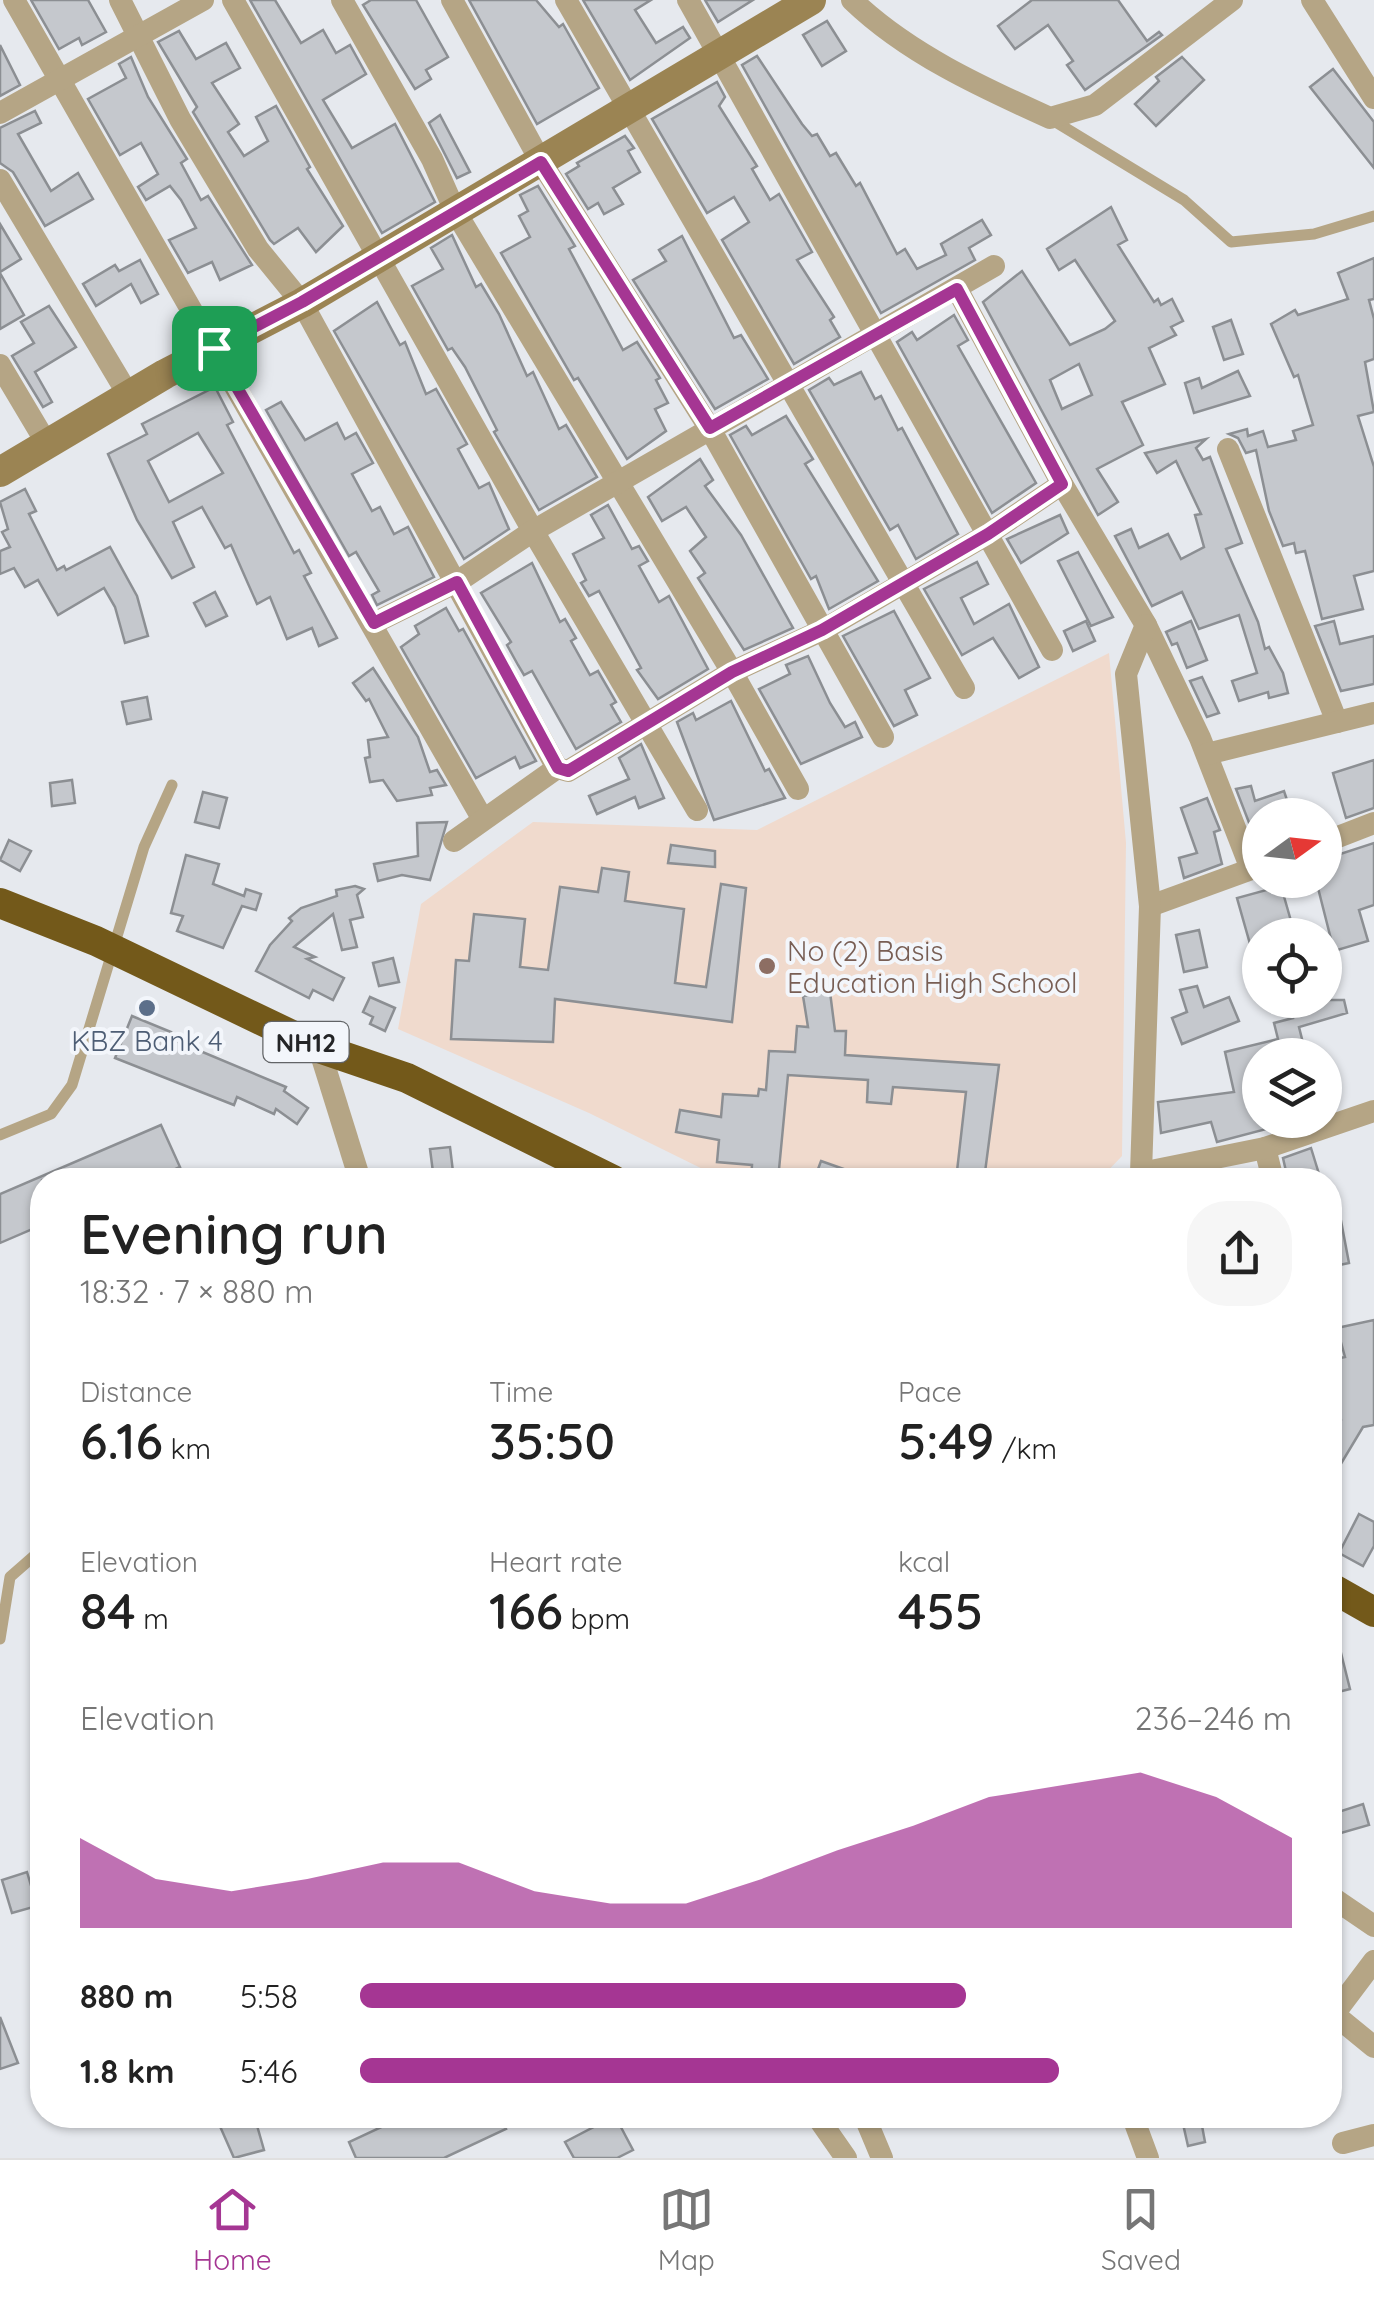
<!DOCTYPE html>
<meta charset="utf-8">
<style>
:root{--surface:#fff;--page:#f6f6f6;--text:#222;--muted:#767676;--line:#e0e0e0;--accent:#a53693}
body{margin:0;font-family:Quicksand,sans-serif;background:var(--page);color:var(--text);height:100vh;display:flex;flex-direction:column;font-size:38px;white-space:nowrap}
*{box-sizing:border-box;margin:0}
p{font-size:32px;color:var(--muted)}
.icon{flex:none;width:55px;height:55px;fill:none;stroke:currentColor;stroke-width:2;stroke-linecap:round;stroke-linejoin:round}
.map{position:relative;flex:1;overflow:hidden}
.side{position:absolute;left:30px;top:1168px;width:1312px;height:960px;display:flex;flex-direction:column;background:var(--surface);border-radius:40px;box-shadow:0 2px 8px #0004}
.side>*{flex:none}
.needle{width:65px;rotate:75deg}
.controls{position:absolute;left:1242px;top:798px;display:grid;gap:20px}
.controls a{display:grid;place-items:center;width:100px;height:100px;border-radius:50%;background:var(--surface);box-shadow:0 2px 8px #0004;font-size:50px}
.pin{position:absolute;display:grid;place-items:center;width:85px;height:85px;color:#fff;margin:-42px;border-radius:20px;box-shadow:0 5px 15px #0006}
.round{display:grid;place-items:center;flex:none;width:105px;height:105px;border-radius:40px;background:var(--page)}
.head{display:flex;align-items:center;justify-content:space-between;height:170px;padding:0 50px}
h1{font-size:55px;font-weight:600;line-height:75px}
.metrics{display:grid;grid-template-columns:repeat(3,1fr);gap:15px;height:170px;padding:10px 50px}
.metrics div{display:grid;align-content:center}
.metrics b{font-size:50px;font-weight:600}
.metrics small{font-size:28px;font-weight:400}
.metrics p{font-size:28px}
.chart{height:280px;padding:20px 50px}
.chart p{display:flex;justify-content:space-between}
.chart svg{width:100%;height:180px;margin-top:10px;fill:var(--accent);opacity:.7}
ul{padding:0 50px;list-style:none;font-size:32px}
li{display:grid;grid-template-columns:160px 120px 1fr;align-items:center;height:75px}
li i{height:25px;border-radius:12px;background:var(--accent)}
.dock{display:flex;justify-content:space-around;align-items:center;height:140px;border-top:2px solid var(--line);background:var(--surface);font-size:28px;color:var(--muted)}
.dock a{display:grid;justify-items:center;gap:5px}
.dock .active{color:var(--accent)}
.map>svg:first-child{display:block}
</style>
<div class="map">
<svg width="1374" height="2158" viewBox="0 0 1374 2158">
<rect width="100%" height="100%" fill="#e6e9ee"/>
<polygon fill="#f0dacd" points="1109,653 1126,843 1122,1156 1099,1180 725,1180 589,1113 398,1029 421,904 533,822 757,830"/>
<g fill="#c5c8cd" stroke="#8c8f93" stroke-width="2.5" fill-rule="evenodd">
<polygon points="31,0 88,0 106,32 82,45 79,38 59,49"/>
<polygon points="250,0 275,0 301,43 323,30 336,53 350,45 366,74 323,100 352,148 395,124 435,202 382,233"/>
<polygon points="371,0 416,0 448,57 426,70 431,79 415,89 363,5"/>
<polygon points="469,0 536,0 559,27 563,24 599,88 537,124"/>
<polygon points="583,0 651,0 635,10 656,43 683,27 690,38 630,80"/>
<polygon points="705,0 753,0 718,22"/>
<polygon points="1032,0 1118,0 1147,41 1159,32 1162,35 1085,90 1067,65 1073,61 1048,25 1015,49 998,26"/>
<polygon points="827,21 846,51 822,66 803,35"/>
<polygon points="179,31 196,59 226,43 240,68 212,83 239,124 228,132 244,156 268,141 256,117 276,106 310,167 307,169 343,226 316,252 298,228 274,244 270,240 193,112 197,107 158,42"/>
<polygon points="0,45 20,85 0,96"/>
<polygon points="757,56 802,124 812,136 817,134 830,156 836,153 856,186 860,183 897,254 905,249 917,269 946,255 941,244 982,220 991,235 969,248 975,260 881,313 742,65"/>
<polygon points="131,57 148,97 187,159 181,163 201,200 208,196 252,265 220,280 212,262 188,273 169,240 196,228 181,200 170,186 146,200 138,187 158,174 141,143 120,155 88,99 126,78 119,64"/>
<polygon points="1182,57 1204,80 1156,126 1135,104 1159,81 1156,77"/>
<polygon points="1333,69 1374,122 1374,168 1310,87"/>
<polygon points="717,82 725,97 719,106 757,166 752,169 770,200 779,194 812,252 797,260 834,317 830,320 840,337 794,364 722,240 749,222 734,197 707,213 652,119"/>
<polygon points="35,111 41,123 18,134 51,191 78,173 93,199 45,226 13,172 0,163 0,128"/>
<polygon points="440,115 470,172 457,178 429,123"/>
<polygon points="625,136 634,148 628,151 640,172 613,188 623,204 604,214 598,203 588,209 566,174 579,166 577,163"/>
<polygon points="538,186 575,246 569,249 623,350 637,342 660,378 656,380 668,403 655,409 666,431 627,459 578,378 574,380 501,253 530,237 519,216 528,211 520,195"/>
<path d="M1111,207L1127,240L1118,245L1154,302L1158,299L1161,305L1172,299L1183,321L1171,327L1176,335L1149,348L1165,384L1122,402L1143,445L1097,469L1118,502L1098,515L983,302L1022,271L1070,345L1105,329L1115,321L1075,260L1059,270L1047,249ZM1079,364L1092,395L1062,409L1050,380Z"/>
<polygon points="0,224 21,259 0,272"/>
<polygon points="452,235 476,287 481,284 499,314 527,376 533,372 559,429 566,425 597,477 539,510 494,432 497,430 465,367 452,348 448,350 412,286 443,269 431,248"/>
<polygon points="682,236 734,338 741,335 768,379 715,409 633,280 666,261 659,250"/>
<polygon points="1374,258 1374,299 1369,300 1374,319 1374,359 1365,362 1374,412 1358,416 1374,467 1374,571 1354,576 1363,609 1322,619 1305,551 1296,553 1294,543 1283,546 1269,511 1256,450 1246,453 1238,438 1229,434 1247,429 1248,436 1263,431 1268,447 1296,440 1293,431 1313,425 1298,375 1294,377 1271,324 1295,310 1298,315 1348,299 1338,273"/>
<polygon points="140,260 158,294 141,303 131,284 96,306 83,284 115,265 119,271"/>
<polygon points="0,273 24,315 0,329"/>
<polygon points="377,302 400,345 405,342 426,394 436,389 467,444 458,449 479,488 489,483 509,529 464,559 334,331"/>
<polygon points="49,306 76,347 35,372 52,402 43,407 12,356 34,343 21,322"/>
<polygon points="954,315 968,340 958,346 1036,483 992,513 897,342 912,332 917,340"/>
<polygon points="1231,320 1243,354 1224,360 1213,327"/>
<polygon points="1238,371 1250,396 1194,413 1185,383 1199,378 1202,388"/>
<polygon points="861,372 875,399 881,396 898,430 902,428 958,534 916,559 898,525 890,530 809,390 829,378 834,385"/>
<path d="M215,387L233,422L227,425L294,553L299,550L311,573L304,576L337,638L319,646L312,628L287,639L270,597L257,604L231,545L225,548L202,507L173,522L194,567L172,578L137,520L108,454L147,434L142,424ZM198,433L223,473L169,502L148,461Z"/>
<polygon points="281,402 305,440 337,423 345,439 356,433 373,463 352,474 372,511 380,507 394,534 408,527 434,577 377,605 372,595 379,591 356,552 349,556 266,410"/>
<polygon points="786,416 813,459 805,464 878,581 829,609 816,576 811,579 730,435 746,426 752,435"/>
<polygon points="1206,439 1196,448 1203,460 1210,457 1242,543 1226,549 1258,622 1265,649 1269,647 1283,673 1288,693 1269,698 1268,692 1239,701 1232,681 1257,673 1239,615 1199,629 1182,592 1152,606 1115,536 1131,529 1139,548 1168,534 1181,559 1204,547 1195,515 1201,514 1176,461 1157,473 1145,453"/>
<polygon points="700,459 713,480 705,486 741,535 793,628 744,650 698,578 705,573 690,551 706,537 686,507 662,521 648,497"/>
<polygon points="25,489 36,511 29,514 57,570 64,566 66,570 110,547 137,596 148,636 125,643 115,607 104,588 58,615 38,580 25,587 14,568 0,574 0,551 10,547 2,532 8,529 0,502"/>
<polygon points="608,505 632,549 639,546 648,561 639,566 659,602 669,596 708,669 658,699 637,670 641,668 599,591 589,596 581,583 586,580 573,554 604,538 591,515"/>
<polygon points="1060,515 1068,533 1021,563 1007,539"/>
<polygon points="1078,552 1113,617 1091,626 1058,561"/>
<polygon points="977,562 988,584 961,598 974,624 1009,604 1039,667 1019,678 993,638 962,655 924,589"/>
<polygon points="532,563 560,622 565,619 576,638 571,641 590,675 598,671 616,702 611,705 621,722 576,749 532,671 524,675 518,665 507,645 511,642 481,593"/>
<polygon points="215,592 227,616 206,626 194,603"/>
<polygon points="446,608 459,631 463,629 536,761 520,768 515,757 476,778 401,647 419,634 415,626"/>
<polygon points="894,611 930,678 905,690 917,715 894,726 843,636"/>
<polygon points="1086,621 1095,641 1073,651 1064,631"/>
<polygon points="1191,621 1207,660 1187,668 1177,643 1172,645 1166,632"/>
<polygon points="1334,621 1340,644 1374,636 1374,684 1341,691 1315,626"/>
<polygon points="808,656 830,703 845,727 855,722 862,737 801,764 759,689 790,674 786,665"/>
<polygon points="373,668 418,737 430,772 437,770 446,785 430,788 432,795 397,801 383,780 370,782 365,758 370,757 368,740 388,737 369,699 366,701 353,683"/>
<polygon points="1202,677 1219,713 1207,717 1190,681"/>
<polygon points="147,697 151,719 127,724 122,702"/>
<polygon points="731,701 765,771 769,769 785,798 714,820 677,722 693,713 696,720"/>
<polygon points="641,744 664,798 639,808 635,797 597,814 589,796 629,779 619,758"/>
<polygon points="1374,760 1374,808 1346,818 1333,773"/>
<polygon points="72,780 75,803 52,806 50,783"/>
<polygon points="1251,786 1255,801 1284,791 1292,815 1260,815 1260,851 1236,789"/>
<polygon points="203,792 227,798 219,828 195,822"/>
<polygon points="1207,798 1220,830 1214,832 1222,864 1184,878 1179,858 1197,853 1181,808"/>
<polygon points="447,822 430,880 402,875 378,881 374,864 418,856 417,823"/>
<polygon points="9,840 31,851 20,871 0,860"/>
<polygon points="1374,843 1374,905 1359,910 1368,941 1334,951 1316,880 1325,880 1325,859"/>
<polygon points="671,845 715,851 715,867 668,863"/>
<polygon points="186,855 219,864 213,884 244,896 246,889 261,894 256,910 242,906 223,948 177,931 183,916 171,913"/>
<polygon points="602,868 629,872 625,901 684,909 675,983 706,987 721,884 746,888 732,1022 555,999 553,1042 451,1039 456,960 469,961 474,914 525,919 520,967 548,970 560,887 598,892"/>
<polygon points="355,886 364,889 357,895 363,917 350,920 357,947 342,950 333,914 294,947 315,957 307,959 344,978 333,1000 313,990 309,998 256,971 270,945 292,921 289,918 301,908 337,896 336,890"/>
<polygon points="1281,886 1295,935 1260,935 1260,964 1256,965 1237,898"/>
<polygon points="1199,930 1207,967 1184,972 1176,935"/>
<polygon points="393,958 399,982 379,986 373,963"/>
<polygon points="1197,986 1204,1007 1229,997 1239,1021 1182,1044 1172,1018 1187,1012 1180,990"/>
<polygon points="830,992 835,1031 846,1031 845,1055 999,1065 984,1180 956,1180 966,1092 893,1087 891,1104 867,1102 868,1080 788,1075 778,1180 751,1180 752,1165 717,1162 719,1140 676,1132 680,1110 721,1117 723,1094 758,1096 759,1089 766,1090 769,1051 795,1052 797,1026 808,1027 803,996"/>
<polygon points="370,997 395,1008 385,1031 370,1024 373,1017 363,1012"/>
<polygon points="1289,1000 1344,1000 1347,1013 1299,1027 1306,1055 1260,1055 1260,1120 1297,1121 1217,1142 1211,1122 1161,1133 1158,1102 1234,1092 1225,1052 1278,1039 1274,1023 1293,1018"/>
<polygon points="132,1016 171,1032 169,1038 286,1087 284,1091 308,1108 297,1124 276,1109 274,1114 237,1097 234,1105 115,1058"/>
<polygon points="161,1125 180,1167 151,1180 42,1180 42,1225 0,1243 0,1194"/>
<polygon points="450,1147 454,1180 434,1180 430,1149"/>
<polygon points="1311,1148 1319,1174 1288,1180 1283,1158"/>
<polygon points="821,1161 869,1178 869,1180 814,1180"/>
<polygon points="1338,1205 1349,1263 1330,1267 1330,1206"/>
<polygon points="1374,1320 1374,1425 1363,1427 1330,1482 1330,1437 1341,1420 1330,1360 1345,1357 1337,1328"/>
<polygon points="1359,1514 1374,1522 1374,1546 1363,1566 1339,1553"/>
<polygon points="1330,1629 1335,1629 1350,1689 1330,1694"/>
<polygon points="1363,1804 1369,1825 1341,1833 1335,1813"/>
<polygon points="27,1872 37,1906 12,1913 2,1880"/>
<polygon points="0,2017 18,2063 0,2069"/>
<polygon points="215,2115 254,2115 264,2150 234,2158"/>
<polygon points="407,2115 499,2115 506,2129 444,2158 356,2158 349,2142"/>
<polygon points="1181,2115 1200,2115 1205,2142 1188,2146"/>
<polygon points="615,2116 633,2150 617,2158 574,2158 565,2142"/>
</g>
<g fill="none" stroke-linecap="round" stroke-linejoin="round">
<g stroke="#b5a585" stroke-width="11">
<polyline points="1054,121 1184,200 1231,242 1314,234 1374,216"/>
<polyline points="0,1135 51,1114 72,1085 144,847 172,785"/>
<polyline points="0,1639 10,1577 42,1549"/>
</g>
<g stroke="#b5a585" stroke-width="22">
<polyline points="14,0 482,818"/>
<polyline points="120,0 180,119 258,249 302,303 557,768"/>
<polyline points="233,0 533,531 697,810"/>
<polyline points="342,0 432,159 455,211 732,672 798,789"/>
<polyline points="452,0 541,162 710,429 883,737"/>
<polyline points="566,0 964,688"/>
<polyline points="688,0 1052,650"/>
<path d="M852,0C907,53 981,87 1050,118L1095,105L1232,0"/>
<polyline points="1312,0 1374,98"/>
<polyline points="0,113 203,0"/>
<polyline points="0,180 129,396"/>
<polyline points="957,289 1062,484 1146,625 1200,738 1251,869"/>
<polyline points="0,365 47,444"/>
<polyline points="1228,449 1337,722"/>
<polyline points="374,623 457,582 533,531 994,266"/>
<polyline points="1207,754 1374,713"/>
<polyline points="454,841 557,768 568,771 732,672 823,630 988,534 1062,484"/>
<polyline points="1325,842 1374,823"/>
<polyline points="1150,906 1260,866"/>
<polyline points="319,1048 360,1180"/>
<polyline points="1265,1148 1273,1180"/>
<polyline points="1141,1173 1265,1148 1374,1111"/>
<polyline points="1133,1180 1141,1173 1150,906 1126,674 1146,625"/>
<polyline points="1330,1896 1374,1926"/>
<polyline points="1330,2011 1374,2047"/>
<polyline points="1334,2014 1374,1961"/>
<polyline points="816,2115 846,2158"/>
<polyline points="864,2115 882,2158"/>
<polyline points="1132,2115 1148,2158"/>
<polyline points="1343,2143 1374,2135"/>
</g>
<polyline stroke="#9b8453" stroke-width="30" points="0,472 165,374 302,303 811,0"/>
<g stroke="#73591a" stroke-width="30">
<polyline points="0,903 96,941 319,1048 407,1078 613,1180"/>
<polyline points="1330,1587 1374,1612"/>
</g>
</g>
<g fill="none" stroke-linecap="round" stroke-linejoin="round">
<defs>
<polygon id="route" points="541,162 710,428 957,289 1062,484 988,534 822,630 732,672 568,771 558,768 457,582 374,623 214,348 302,302"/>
</defs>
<use href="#route" stroke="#fff" stroke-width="20"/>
<use href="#route" stroke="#a53693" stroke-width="12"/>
</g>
<circle fill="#8d6e63" stroke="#f3f6fb" stroke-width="4" cx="767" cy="966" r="10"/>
<circle fill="#5c6f8a" stroke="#f3f6fb" stroke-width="4" cx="147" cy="1008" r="10"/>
<g text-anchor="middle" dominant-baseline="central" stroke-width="8" stroke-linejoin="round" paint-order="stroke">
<rect fill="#f3f6fb" stroke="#626467" stroke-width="2.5" x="263.5" y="1022" width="85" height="40" rx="8"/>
<g font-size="25" font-weight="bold" fill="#242527">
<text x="306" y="1042">NH12</text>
</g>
<g font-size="28" fill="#785e54" stroke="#f3f6fb" text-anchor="start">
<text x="787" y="950">No (2) Basis<tspan x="787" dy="32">Education High School</tspan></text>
</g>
<g font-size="28" fill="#4e5e75" stroke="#f3f6fb">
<text x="147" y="1040">KBZ Bank 4</text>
</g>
</g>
</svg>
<div class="controls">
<a><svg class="needle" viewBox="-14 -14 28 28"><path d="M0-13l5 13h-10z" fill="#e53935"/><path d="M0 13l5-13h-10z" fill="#767676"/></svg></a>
<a><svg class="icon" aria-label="locate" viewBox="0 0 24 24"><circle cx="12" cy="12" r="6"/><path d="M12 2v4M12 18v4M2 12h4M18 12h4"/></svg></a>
<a><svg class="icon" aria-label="layers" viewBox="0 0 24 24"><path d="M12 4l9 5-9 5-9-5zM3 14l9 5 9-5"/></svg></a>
</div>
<div class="pin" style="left:214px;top:348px;background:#1e9e55"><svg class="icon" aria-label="arrive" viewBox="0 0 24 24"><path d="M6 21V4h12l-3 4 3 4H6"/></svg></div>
<section class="side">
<div class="head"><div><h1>Evening run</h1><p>18:32 · 7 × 880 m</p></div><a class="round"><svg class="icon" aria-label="share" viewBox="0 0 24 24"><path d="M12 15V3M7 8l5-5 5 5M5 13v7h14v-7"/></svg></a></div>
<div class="metrics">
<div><p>Distance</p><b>6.16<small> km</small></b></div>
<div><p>Time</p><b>35:50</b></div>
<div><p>Pace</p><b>5:49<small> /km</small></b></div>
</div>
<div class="metrics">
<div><p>Elevation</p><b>84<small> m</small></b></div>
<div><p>Heart rate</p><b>166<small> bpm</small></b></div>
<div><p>kcal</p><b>455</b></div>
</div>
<div class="chart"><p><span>Elevation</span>236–246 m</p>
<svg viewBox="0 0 160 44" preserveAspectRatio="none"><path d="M0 44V22L10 32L20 35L30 32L40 28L50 28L60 35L70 38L80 38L90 32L100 25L110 19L120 12L130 9L140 6L150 12L160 22V44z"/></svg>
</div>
<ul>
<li><b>880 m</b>5:58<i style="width:65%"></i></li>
<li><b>1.8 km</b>5:46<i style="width:75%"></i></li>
</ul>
</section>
</div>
<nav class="dock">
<a class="active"><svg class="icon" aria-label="home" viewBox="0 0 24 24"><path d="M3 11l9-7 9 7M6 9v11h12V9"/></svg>Home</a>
<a><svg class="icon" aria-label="map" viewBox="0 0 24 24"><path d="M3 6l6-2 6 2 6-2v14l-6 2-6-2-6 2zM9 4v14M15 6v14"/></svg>Map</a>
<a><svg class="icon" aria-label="saved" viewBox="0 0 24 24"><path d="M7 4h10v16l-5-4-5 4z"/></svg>Saved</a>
</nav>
